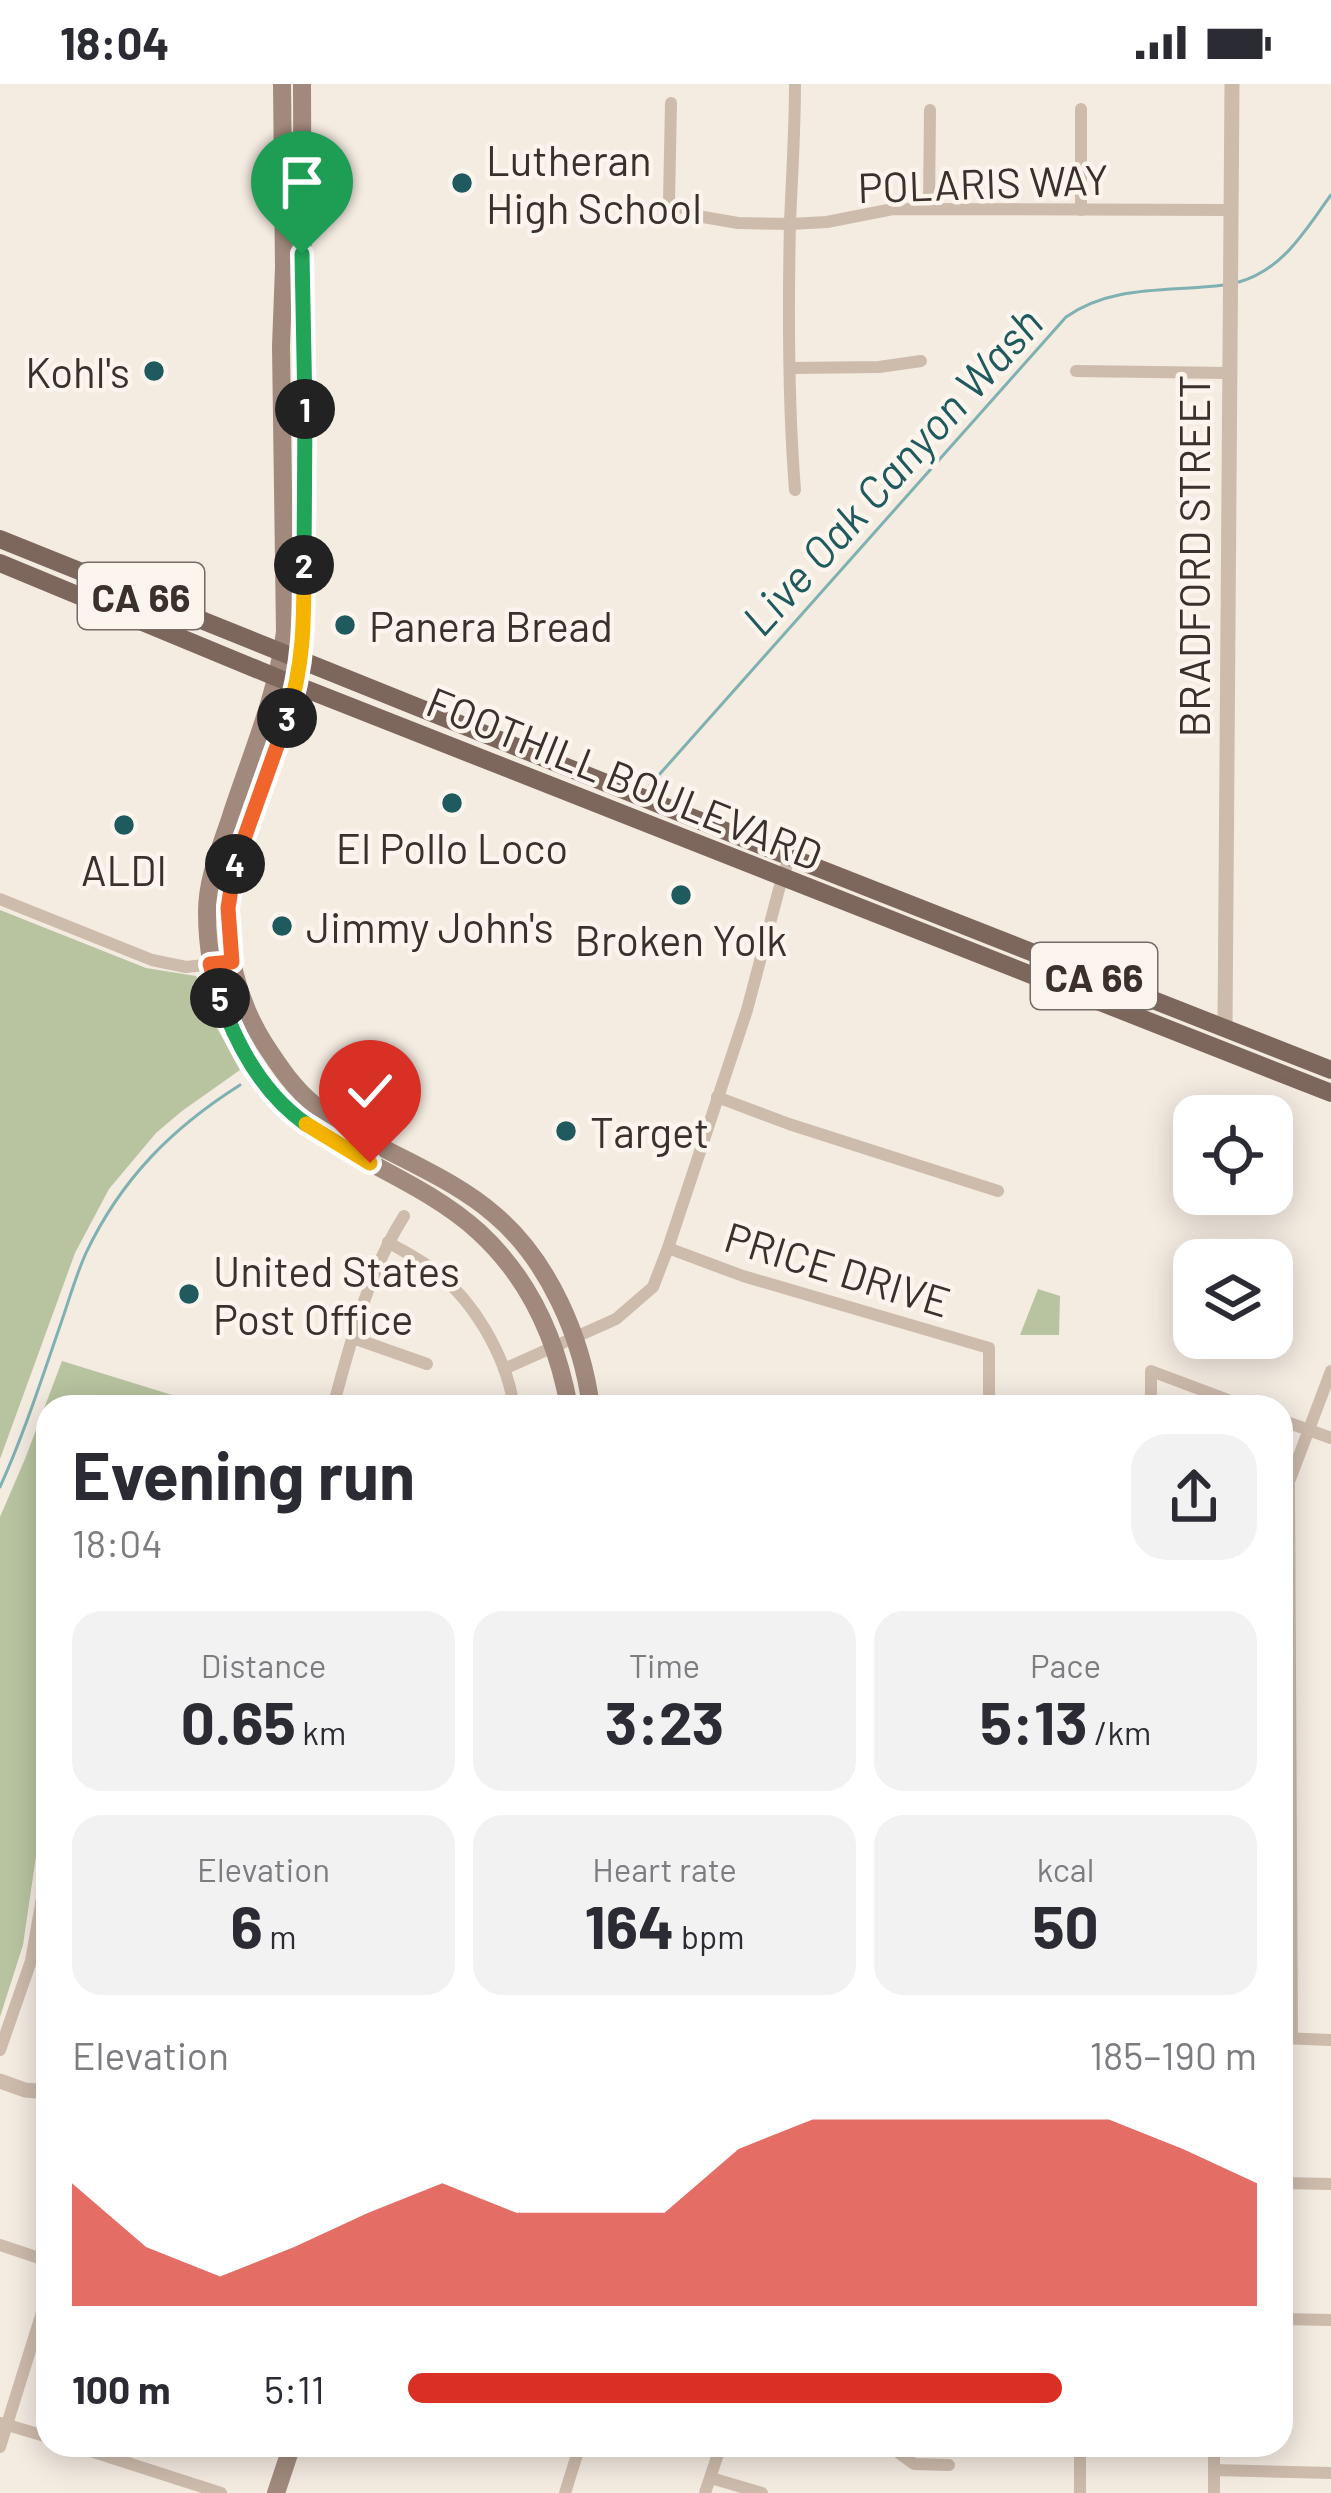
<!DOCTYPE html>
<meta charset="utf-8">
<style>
:root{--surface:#fff;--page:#f2f2f3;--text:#2b2b33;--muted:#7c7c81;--accent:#d93025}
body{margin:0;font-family:Barlow,sans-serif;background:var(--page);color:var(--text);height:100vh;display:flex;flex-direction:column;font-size:45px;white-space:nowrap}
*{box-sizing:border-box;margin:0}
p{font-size:39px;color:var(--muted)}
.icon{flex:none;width:66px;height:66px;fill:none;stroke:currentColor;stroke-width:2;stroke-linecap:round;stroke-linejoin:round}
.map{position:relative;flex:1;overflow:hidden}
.details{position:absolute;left:36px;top:1311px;width:1257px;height:1062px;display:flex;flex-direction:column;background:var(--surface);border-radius:36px;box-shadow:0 6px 30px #0003}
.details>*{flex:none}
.tools{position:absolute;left:1173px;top:1011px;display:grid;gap:24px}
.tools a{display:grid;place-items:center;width:120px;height:120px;border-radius:24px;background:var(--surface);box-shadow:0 6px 30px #0003;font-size:60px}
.pin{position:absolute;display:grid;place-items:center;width:102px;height:102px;color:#fff;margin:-123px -51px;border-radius:50% 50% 50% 0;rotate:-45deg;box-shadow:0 0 12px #0007}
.pin .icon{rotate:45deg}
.km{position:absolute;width:60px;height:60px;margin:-30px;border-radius:50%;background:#222;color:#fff;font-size:33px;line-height:60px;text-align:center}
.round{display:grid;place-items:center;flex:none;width:126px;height:126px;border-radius:36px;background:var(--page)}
.overview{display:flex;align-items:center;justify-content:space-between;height:204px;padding:0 36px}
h1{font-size:66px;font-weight:700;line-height:90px}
.metrics{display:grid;grid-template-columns:repeat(3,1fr);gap:18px;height:204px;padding:12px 36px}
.metrics div{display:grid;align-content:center;border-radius:30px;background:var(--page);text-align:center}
.metrics b{font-size:60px;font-weight:700}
.metrics small{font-size:33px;font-weight:400}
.metrics p{font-size:33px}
.chart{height:336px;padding:24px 36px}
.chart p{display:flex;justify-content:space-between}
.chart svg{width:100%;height:216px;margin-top:12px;fill:var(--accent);opacity:.7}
ul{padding:0 36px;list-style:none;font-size:39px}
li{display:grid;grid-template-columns:192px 144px 1fr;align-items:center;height:90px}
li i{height:30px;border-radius:15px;background:var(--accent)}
.status{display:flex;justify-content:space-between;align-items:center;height:84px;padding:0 60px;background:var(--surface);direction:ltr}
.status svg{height:33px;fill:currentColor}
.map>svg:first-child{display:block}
</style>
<div class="status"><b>18:04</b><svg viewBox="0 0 49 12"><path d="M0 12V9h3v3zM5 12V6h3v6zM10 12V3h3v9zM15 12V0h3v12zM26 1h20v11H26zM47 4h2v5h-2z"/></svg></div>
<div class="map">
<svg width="1331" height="2409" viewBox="0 0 1331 2409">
<rect width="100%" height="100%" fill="#f4ebe1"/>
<g fill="#b8c4a0">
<polygon points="0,826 146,884 196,892 202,901 216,942 240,986 182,1027 156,1049 109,1105 75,1169 0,1375"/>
<polygon points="1038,1205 1060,1212 1059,1251 1020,1251"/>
<polygon points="62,1277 211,1323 48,1323 48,1713 42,1731 23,1861 0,1933 0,1433 25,1375"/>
</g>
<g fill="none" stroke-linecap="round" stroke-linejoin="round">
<g stroke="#7fb0b2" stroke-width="3">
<path d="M1239,198C1284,185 1305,146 1331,111"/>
<path d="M650,701L1066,233C1113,200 1170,208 1224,201"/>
<path d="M0,1403C24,1350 42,1294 61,1239C69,1216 76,1191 86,1169C121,1095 172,1044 240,1001"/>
</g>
<g stroke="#cdbbac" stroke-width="12">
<polyline points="671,19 669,118 703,133 738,139 790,140 827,138 893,125 1231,126"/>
<polyline points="1081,25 1081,126"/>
<polyline points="929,124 930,26"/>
<polyline points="791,284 879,283 921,277"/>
<polyline points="1076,287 1229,289"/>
<path d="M795,406C788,318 788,227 790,138C792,92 795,46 795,0"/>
<polyline points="0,815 152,876 186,883 232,878"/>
<polyline points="717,1013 789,1040 998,1107"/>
<path d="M388,1158C401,1166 415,1173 428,1182C472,1212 506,1271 514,1323"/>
<polyline points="668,1164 743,1192 989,1264 989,1323"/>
<polyline points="353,1254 427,1280"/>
<polyline points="504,1285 616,1235 653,1203 668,1164 747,926 782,794 790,773"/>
<polyline points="591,1320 614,1323"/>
<path d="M346,1323L334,1319C352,1254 368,1189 404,1132"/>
<polyline points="1151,1323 1151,1287 1247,1323"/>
<polyline points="1281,1336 1331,1354"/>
<polyline points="1281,1954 1331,1956"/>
<polyline points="1292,1954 1289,1398 1331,1287"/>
<polyline points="0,1966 31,1877 48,1780"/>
<polyline points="1281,2099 1331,2100"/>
<polyline points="0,2161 48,2177"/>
<polyline points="1281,2235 1331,2236"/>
<polyline points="1,2339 48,2353"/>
<polyline points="72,2361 221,2409"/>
<polyline points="888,2361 914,2380 949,2381"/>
<polyline points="1080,2361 1080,2409"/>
<polyline points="0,2363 48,2209"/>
<polyline points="1214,2386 1331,2389"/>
<polyline points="711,2394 762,2409"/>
<polyline points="565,2409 580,2361"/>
<polyline points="705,2409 721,2361"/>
<polyline points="1214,2409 1214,2361"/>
</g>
<g stroke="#cdbbac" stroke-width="15">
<polyline points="1225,943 1232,0"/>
<polyline points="0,1997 25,2006 48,2008"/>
</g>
<g stroke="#a18a7d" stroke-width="18">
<path d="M282,0L284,183L281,262L285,548C277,611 251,671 231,732C221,763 207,794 207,828C207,916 248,1006 324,1053C375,1084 434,1107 479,1148C530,1195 557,1256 569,1323"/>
<path d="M302,0L304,558C296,609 280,658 262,707C246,753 225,797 228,847C231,888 243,925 264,959C279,982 294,1005 316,1022C370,1066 442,1085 495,1131C549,1177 582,1254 591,1323"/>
<polyline points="276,2409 292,2361"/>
</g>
<g stroke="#7d675c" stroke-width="18">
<polyline points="0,455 790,773 1331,986"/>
<polyline points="0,479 278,594 1331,1009"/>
</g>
</g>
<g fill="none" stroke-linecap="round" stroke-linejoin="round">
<defs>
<polyline id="split-1" points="302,170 305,325"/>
<polyline id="split-2" points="304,481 305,325"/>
<path id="split-3" d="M287,634C304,581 304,536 304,481"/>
<polyline id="split-4" points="235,780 287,634"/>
<polyline id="split-5" points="220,914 210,880 232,878 228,824 235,780"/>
<path id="split-6" d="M220,914C237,962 263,1010 306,1040"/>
<polyline id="split-7" points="306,1040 370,1079"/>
</defs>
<use href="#split-1" stroke="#fff" stroke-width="24"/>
<use href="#split-2" stroke="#fff" stroke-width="24"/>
<use href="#split-3" stroke="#fff" stroke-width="24"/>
<use href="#split-4" stroke="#fff" stroke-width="24"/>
<use href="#split-5" stroke="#fff" stroke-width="24"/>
<use href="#split-6" stroke="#fff" stroke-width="24"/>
<use href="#split-7" stroke="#fff" stroke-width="24"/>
<use href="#split-1" stroke="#22a559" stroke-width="15"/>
<use href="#split-2" stroke="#22a559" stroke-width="15"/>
<use href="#split-3" stroke="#f5b400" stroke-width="15"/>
<use href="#split-4" stroke="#f0652b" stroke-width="15"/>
<use href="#split-5" stroke="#f0652b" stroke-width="15"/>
<use href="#split-6" stroke="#22a559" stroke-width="15"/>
<use href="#split-7" stroke="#f5b400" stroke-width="15"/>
</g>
<g fill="#1f5a5e" stroke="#fbf5ee" stroke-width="4.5">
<circle cx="462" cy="99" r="12"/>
<circle cx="154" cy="287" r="12"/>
<circle cx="345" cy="541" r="12"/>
<circle cx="452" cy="719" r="12"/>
<circle cx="124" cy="741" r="12"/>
<circle cx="681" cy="811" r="12"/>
<circle cx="282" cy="842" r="12"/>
<circle cx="566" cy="1047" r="12"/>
<circle cx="189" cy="1210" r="12"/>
</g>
<g text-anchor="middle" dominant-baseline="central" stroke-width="9" stroke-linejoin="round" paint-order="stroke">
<g fill="#fbf5ee" stroke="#756b66" stroke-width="3">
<rect x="78" y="479" width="126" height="66" rx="9"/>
<rect x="1031" y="859" width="126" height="66" rx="9"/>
</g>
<g font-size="39" font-weight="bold" fill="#3b302b">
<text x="141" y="512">CA 66</text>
<text x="1094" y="892">CA 66</text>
</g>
<g font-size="42" fill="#3b302b" stroke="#fbf5ee" text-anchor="start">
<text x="486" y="75">Lutheran<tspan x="486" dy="48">High School</tspan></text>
<text x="130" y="287" text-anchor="end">Kohl's</text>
<text x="369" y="541">Panera Bread</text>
<text x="452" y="763" text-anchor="middle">El Pollo Loco</text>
<text x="124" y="785" text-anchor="middle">ALDI</text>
<text x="306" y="842">Jimmy John's</text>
<text x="681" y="855" text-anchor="middle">Broken Yolk</text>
<text x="590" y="1047">Target</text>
<text x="213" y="1186">United States<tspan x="213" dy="48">Post Office</tspan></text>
</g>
<g font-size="42" fill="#3b302b" stroke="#fbf5ee">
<text transform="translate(983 98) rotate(-2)">POLARIS WAY</text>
<text transform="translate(1193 472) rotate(-90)">BRADFORD STREET</text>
<text transform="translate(625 693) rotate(22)">FOOTHILL BOULEVARD</text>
<text transform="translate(838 1184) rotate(17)">PRICE DRIVE</text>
</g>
<g font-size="45" font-style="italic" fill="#1f5a5e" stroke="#fbf5ee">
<text transform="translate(891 386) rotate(-48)">Live Oak Canyon Wash</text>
</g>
</g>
</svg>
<div class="tools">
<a><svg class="icon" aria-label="locate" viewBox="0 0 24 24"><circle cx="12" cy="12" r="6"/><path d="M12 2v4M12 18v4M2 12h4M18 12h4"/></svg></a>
<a><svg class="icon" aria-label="layers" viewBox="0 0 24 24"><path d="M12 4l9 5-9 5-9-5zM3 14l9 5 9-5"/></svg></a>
</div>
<div class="pin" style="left:302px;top:170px;background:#1e9e55"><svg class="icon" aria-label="arrive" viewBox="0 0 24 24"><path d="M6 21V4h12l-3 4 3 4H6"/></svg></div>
<div class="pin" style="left:370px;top:1079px;background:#d93025"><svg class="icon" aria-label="check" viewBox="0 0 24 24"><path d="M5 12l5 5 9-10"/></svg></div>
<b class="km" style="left:305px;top:325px">1</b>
<b class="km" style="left:304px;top:481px">2</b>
<b class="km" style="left:287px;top:634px">3</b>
<b class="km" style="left:235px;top:780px">4</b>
<b class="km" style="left:220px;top:914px">5</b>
<section class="details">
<div class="overview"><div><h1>Evening run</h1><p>18:04</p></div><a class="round"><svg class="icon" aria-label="share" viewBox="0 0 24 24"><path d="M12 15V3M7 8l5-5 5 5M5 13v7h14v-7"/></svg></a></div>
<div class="metrics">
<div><p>Distance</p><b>0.65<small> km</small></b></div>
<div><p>Time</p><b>3:23</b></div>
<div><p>Pace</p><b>5:13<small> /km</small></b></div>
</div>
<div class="metrics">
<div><p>Elevation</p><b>6<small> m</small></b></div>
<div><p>Heart rate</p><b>164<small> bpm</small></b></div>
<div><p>kcal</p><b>50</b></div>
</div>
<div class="chart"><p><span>Elevation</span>185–190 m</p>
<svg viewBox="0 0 160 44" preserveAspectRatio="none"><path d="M0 44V19L10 32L20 38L30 32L40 25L50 19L60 25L70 25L80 25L90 12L100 6L110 6L120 6L130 6L140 6L150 12L160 19V44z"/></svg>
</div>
<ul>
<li><b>100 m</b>5:11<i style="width:77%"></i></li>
</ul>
</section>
</div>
